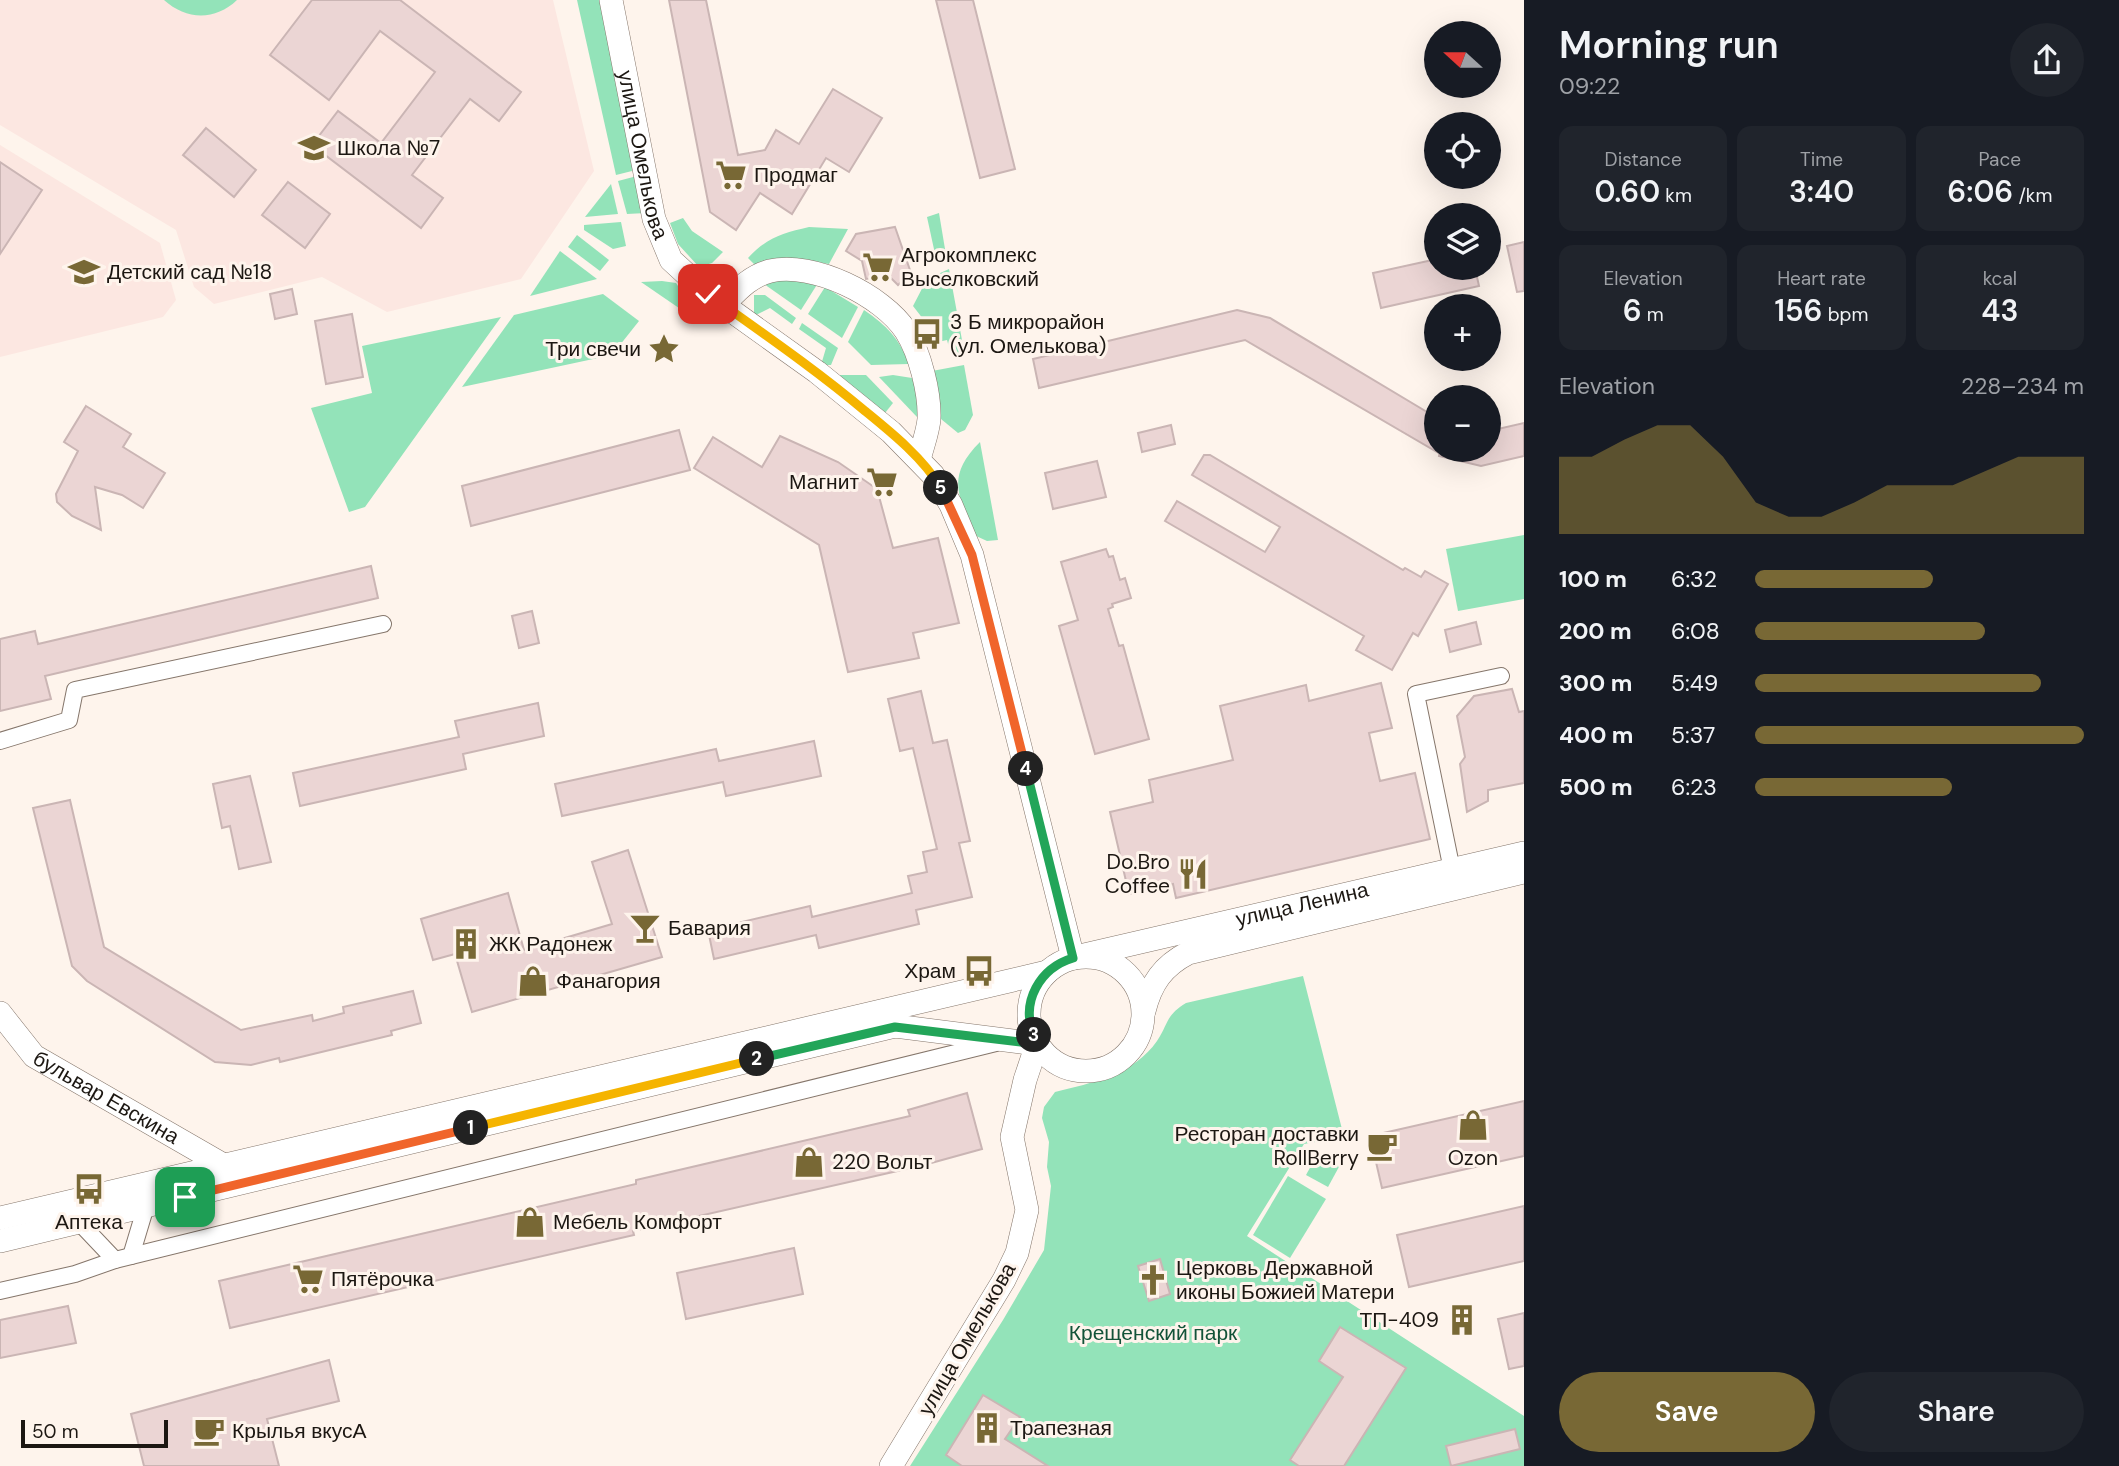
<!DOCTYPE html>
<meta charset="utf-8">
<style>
:root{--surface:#171b24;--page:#20242c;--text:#f1f3f6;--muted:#9ea1a6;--accent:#786835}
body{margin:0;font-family:"DM Sans",sans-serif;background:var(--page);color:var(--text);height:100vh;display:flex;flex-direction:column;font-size:26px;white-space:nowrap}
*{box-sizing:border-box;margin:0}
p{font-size:23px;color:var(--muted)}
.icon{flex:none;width:38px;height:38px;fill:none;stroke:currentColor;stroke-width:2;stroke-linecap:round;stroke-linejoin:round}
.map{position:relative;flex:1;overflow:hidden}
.side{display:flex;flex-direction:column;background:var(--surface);width:595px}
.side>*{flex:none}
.needle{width:46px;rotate:291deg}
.fabs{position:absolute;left:1424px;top:21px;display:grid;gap:14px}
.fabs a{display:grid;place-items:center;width:77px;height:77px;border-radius:50%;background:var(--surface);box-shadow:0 7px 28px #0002;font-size:35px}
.scale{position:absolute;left:21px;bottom:18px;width:147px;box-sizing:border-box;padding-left:7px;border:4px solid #1c1712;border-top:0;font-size:19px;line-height:24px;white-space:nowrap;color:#1c1712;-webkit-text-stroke:5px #fef4ec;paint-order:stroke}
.pin{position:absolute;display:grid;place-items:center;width:60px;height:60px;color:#fff;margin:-30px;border-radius:14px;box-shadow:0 4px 10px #0006}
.km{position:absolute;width:35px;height:35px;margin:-18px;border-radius:50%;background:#222;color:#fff;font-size:19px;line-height:35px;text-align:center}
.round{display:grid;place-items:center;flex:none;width:74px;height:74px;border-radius:37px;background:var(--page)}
.head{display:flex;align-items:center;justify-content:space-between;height:119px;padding:0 35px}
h1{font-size:38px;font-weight:600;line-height:52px}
.figures{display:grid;grid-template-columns:repeat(3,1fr);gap:10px;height:119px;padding:7px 35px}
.figures div{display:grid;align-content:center;border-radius:14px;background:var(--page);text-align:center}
.figures b{font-size:30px;font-weight:600}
.figures small{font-size:19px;font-weight:400}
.figures p{font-size:19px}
.chart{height:196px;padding:14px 35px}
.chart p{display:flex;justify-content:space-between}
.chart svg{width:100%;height:126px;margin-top:7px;fill:var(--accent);opacity:.7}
.primary-button{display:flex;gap:14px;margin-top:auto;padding:14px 35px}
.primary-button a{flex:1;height:80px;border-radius:42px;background:var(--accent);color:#fff;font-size:28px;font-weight:600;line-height:80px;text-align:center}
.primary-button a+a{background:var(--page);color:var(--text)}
ul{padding:0 35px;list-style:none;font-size:23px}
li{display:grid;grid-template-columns:112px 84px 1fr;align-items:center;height:52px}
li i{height:18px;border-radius:9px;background:var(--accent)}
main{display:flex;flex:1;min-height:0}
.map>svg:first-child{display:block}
</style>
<main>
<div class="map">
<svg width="1524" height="1466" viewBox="0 0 1524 1466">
<rect width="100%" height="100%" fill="#fef4ec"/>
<g fill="#fce7e1">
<polygon points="0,0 553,0 594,171 521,279 387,312 322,277 214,304 194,287 176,230 0,125"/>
<polygon points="0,145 160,243 176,300 163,317 0,357"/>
</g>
<g fill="#93e3b9">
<path d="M164,0H237C215,21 186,20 164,0Z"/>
<polygon points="577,0 601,0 636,170 616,175"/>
<polygon points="637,176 646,213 627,214 618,181"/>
<polygon points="611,184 618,214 585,217"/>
<polygon points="939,213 947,261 937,263 927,217"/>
<polygon points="683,218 692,231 723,252 712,263 699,267 678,244 670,223"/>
<polygon points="621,222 626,246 613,249 584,230 584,225"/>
<path d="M809,227L848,229L829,264L797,259L755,265L748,258C766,238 783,233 809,227Z"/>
<polygon points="577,235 609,260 600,271 568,247"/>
<polygon points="560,251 597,279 530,296"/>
<polygon points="949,269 964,351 951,355 947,340 938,342 934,324 927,324 913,306 927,279"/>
<polygon points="790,278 818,283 801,310 764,284 771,280"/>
<polygon points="662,281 676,283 688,301 692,317 641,282"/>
<polygon points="825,287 858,307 842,338 808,314"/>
<polygon points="603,294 639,321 612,355 462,387 514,315"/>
<polygon points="754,295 765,295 796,318 792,324 770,308 754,316"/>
<path d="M864,310C887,326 899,338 909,364L871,365L848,342Z"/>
<polygon points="501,317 365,507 349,512 311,408 372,393 362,346"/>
<polygon points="802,323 838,348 831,365 821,365 826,348 799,329"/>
<polygon points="964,365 973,415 965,430 958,433 941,419 932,371"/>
<polygon points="838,375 866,375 893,403 885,413"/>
<polygon points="893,375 912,378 918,395 917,417 879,377"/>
<path d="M980,442L998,540L987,541L974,535C958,495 946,476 980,442Z"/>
<polygon points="1524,535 1524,599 1458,611 1446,549"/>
<path d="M1303,976L1344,1137L1304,1144L1247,1236L1524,1416V1466H910L1003,1320L1044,1250L1051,1186L1047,1167L1049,1142L1042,1118L1044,1107L1055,1092C1092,1083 1134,1074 1157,1041C1169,1023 1165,1016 1186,1003Z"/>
<polygon points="1318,1153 1340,1165 1328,1187 1306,1175"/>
<polygon points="1288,1176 1326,1199 1290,1258 1253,1235"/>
</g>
<g fill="#ebd5d4" stroke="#cab5b4" stroke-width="2">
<polygon points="312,0 400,0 521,92 499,121 470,99 412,175 443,198 421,228 312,145 338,111 381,143 435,72 380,31 329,100 270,55"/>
<polygon points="669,0 706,0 738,155 765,150 776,130 799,144 833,89 882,118 849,172 826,158 792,214 760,193 736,230 710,212"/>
<polygon points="936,0 973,0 1015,169 980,178"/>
<polygon points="206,128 256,170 234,197 183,155"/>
<polygon points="0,162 42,190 0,254"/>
<polygon points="288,182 330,214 305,248 262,215"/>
<polygon points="895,227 911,273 898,285 889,276 866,279 862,261 846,251 856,234"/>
<polygon points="1524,242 1524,291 1517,292 1507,246"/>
<polygon points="1437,259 1437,268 1475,268 1479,286 1381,308 1373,273"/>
<polygon points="292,289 297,314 275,319 270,294"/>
<polygon points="1237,310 1270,318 1437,418 1437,452 1245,340 1039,388 1033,359"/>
<polygon points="352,314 363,377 326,384 315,321"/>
<polygon points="86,406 131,434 123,447 165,473 143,508 122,495 95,487 101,530 72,516 57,502 56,494 78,451 64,442"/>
<polygon points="1524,423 1524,456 1481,466 1439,456 1440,450 1489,450 1489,431"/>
<polygon points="1171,425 1175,444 1142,452 1138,433"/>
<polygon points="679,430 690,470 471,526 462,486"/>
<polygon points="780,436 838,462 877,489 893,548 938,538 959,623 913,633 919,658 848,672 819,545 694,468 713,437 762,467"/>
<polygon points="1204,455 1210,455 1403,570 1405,568 1421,577 1425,571 1448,584 1418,636 1413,633 1392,670 1356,650 1364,636 1165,521 1177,501 1265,552 1280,527 1192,475"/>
<polygon points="1097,461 1106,497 1053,509 1045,473"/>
<polygon points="1106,549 1109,557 1113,556 1120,580 1125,578 1131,598 1112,604 1113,607 1108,609 1119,646 1123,645 1149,739 1095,754 1059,626 1078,620 1061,562"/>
<polygon points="371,566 378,598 45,676 51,699 0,711 0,639 35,631 38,644"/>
<polygon points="532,611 539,643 519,648 512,616"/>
<polygon points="1476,622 1481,644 1450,652 1445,630"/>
<polygon points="1381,683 1392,728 1369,733 1380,781 1415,773 1430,839 1176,898 1173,884 1129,894 1110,812 1153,802 1149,780 1233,760 1220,706 1306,685 1309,701"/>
<polygon points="1512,689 1519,712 1524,711 1524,783 1488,790 1488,801 1467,812 1460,764 1465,757 1457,716 1474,696"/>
<polygon points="921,691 933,743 947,740 970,841 959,843 972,897 916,910 919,924 819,948 816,935 714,959 708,930 810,906 812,917 912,893 908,876 927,872 923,852 937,849 913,748 900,751 888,699"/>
<polygon points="538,703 544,736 463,754 466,769 300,806 293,773 459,737 455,721"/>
<polygon points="814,741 821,776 726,796 723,782 562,816 555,784 716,749 719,761"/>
<polygon points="250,776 271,862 239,869 230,826 222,828 213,784"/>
<polygon points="70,800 104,947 241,1030 312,1015 313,1021 344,1013 343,1007 413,991 421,1023 391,1031 392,1035 280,1062 279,1058 251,1065 215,1062 87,981 72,966 33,808"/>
<polygon points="628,850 662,957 472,1012 455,954 433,960 421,919 508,893 524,950 612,924 592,862"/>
<polygon points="967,1093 982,1149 924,1165 633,1231 634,1235 230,1328 219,1281 636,1184 636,1180 910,1116 908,1110"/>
<polygon points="1524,1101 1524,1156 1382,1188 1370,1136"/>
<polygon points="1524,1206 1524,1261 1409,1287 1397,1235"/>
<polygon points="794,1248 803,1294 686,1319 677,1273"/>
<polygon points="1160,1259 1170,1294 1149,1301 1138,1266"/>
<polygon points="68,1306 76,1343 0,1358 0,1320"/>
<polygon points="1524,1313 1524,1366 1509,1369 1498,1319"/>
<polygon points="1340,1327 1406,1368 1344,1466 1299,1466 1290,1460 1343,1377 1319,1361"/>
<polygon points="329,1360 339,1401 267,1419 279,1466 144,1466 131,1414"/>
<polygon points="983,1395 1020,1417 1005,1439 1048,1466 962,1466 946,1455"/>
<polygon points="1515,1429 1520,1449 1451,1466 1446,1446"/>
</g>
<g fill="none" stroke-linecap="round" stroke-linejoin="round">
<defs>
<g id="street">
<polyline points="0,741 69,720 75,690 383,624"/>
<polyline points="1452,870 1416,694 1501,676"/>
<polyline points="79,1222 115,1260"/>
<polyline points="131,1256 146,1206"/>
<polyline points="0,1291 75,1274 115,1260 996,1043"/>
</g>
<g id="secondary">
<path id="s1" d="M611,0L654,219L671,260L708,294L817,372L891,432L933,475L951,505L972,555L1073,958"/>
<path d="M723,305C737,291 750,276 770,271C813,261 882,295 906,331C920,353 930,393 929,419C928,432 922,447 919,460"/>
<path id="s2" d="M1080,956L1524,853"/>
<circle cx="1086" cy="1014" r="57"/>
<path d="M1144,1011C1151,983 1163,966 1188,953L1524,872"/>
<path id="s3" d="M0,1013L34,1056L225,1166"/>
<polyline points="0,1218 1047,972"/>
<polyline points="0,1241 895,1026 1037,1044 1025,1080 1012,1137 1027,1210 1017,1253 1004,1280 891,1466"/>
</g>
</defs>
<use href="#street" stroke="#85766b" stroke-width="18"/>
<use href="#secondary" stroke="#85766b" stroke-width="24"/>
<use href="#street" stroke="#fff" stroke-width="16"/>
<use href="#secondary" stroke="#fff" stroke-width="23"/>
</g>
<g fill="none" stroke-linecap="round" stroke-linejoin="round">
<defs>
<polyline id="split-1" points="185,1197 471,1128"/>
<polyline id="split-2" points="471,1128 757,1059"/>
<polyline id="split-3" points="757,1059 895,1027 1037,1044 1034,1035"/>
<path id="split-4" d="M1026,769L1073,958C1040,968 1020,1002 1034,1035"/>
<polyline id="split-5" points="941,488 972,555 1026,769"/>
<path id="split-6" d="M708,294C761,332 815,369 865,411C892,433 923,458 941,488"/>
</defs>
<use href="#split-1" stroke="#fff" stroke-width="14"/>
<use href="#split-2" stroke="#fff" stroke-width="14"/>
<use href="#split-3" stroke="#fff" stroke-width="14"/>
<use href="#split-4" stroke="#fff" stroke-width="14"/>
<use href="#split-5" stroke="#fff" stroke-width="14"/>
<use href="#split-6" stroke="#fff" stroke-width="14"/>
<use href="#split-1" stroke="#f0652b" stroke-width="9"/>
<use href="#split-2" stroke="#f5b400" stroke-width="9"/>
<use href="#split-3" stroke="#22a559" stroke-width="9"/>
<use href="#split-4" stroke="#22a559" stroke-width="9"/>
<use href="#split-5" stroke="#f0652b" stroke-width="9"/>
<use href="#split-6" stroke="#f5b400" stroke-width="9"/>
</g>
<defs>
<symbol id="school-bare" viewBox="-9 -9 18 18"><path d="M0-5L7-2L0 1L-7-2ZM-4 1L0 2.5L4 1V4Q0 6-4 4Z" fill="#786835" stroke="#fef4ec" stroke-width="2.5" paint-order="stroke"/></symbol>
<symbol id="supermarket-bare" viewBox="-9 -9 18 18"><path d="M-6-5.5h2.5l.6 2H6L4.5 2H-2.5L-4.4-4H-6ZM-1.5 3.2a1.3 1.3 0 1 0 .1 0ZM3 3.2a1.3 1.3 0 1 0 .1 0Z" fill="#786835" stroke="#fef4ec" stroke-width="2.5" paint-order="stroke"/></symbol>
<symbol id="bus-bare" viewBox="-9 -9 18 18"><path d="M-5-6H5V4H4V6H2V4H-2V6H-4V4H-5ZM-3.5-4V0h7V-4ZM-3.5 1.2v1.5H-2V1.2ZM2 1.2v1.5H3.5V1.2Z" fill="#786835" stroke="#fef4ec" stroke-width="2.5" paint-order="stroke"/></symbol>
<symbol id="sight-bare" viewBox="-9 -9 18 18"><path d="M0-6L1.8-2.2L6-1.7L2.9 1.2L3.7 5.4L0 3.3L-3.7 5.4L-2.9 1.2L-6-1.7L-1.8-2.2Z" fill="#786835" stroke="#fef4ec" stroke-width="2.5" paint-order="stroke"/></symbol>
<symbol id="restaurant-bare" viewBox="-9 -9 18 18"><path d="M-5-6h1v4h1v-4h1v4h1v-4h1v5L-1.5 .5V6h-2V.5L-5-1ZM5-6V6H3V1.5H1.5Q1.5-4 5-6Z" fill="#786835" stroke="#fef4ec" stroke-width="2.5" paint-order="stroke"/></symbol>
<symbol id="bar-bare" viewBox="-9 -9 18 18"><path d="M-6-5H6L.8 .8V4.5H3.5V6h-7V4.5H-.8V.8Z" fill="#786835" stroke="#fef4ec" stroke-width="2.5" paint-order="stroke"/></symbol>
<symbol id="building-bare" viewBox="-9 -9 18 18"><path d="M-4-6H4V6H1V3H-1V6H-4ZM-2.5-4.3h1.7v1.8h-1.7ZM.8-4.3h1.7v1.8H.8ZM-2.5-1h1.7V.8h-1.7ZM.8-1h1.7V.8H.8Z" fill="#786835" stroke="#fef4ec" stroke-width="2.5" paint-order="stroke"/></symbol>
<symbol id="shop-bare" viewBox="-9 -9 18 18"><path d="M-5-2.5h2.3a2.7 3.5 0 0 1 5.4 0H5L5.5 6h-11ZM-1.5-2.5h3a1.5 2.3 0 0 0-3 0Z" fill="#786835" stroke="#fef4ec" stroke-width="2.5" paint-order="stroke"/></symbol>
<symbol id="cafe-bare" viewBox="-9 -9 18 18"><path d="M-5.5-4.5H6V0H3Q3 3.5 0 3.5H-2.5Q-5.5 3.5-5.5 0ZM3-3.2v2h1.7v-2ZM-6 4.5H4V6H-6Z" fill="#786835" stroke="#fef4ec" stroke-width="2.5" paint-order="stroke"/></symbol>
<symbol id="church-bare" viewBox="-9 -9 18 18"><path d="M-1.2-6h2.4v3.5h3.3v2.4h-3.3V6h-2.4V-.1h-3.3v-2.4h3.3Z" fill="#786835" stroke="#fef4ec" stroke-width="2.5" paint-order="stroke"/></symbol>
</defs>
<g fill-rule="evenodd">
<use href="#school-bare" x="292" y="126" width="44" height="44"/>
<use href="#supermarket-bare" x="709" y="153" width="44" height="44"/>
<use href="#supermarket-bare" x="856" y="245" width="44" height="44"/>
<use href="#school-bare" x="62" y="250" width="44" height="44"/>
<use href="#bus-bare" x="905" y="312" width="44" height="44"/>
<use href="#sight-bare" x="642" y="327" width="44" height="44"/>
<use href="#supermarket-bare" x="860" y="460" width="44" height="44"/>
<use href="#restaurant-bare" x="1171" y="852" width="44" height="44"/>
<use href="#bar-bare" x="623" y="906" width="44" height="44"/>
<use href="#building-bare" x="444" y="922" width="44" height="44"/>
<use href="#bus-bare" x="957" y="949" width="44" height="44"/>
<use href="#shop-bare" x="511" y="959" width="44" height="44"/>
<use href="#shop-bare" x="1451" y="1103" width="44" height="44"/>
<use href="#cafe-bare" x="1360" y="1124" width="44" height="44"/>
<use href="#shop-bare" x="787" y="1140" width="44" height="44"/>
<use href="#bus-bare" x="67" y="1167" width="44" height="44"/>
<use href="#shop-bare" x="508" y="1200" width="44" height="44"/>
<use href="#supermarket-bare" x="286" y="1257" width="44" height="44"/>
<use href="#church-bare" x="1131" y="1258" width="44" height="44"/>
<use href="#building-bare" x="1440" y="1298" width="44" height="44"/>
<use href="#building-bare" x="965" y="1406" width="44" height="44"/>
<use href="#cafe-bare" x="187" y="1409" width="44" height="44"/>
</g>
<g text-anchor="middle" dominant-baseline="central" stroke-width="6" stroke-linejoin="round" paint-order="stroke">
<g font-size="21" fill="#1c1712" stroke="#fef4ec" text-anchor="start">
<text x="337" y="148">Школа №7</text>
<text x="754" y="175">Продмаг</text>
<text x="901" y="255">Агрокомплекс<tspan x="901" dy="24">Выселковский</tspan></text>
<text x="107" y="272">Детский сад №18</text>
<text x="950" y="322">3 Б микрорайон<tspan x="950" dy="24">(ул. Омелькова)</tspan></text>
<text x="641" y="349" text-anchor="end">Три свечи</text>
<text x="859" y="482" text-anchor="end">Магнит</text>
<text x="1170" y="862" text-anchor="end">Do.Bro<tspan x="1170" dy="24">Coffee</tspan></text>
<text x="668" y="928">Бавария</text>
<text x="489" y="944">ЖК Радонеж</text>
<text x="956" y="971" text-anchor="end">Храм</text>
<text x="556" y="981">Фанагория</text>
<text x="1359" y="1134" text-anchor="end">Ресторан доставки<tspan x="1359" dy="24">RollBerry</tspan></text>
<text x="1473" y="1158" text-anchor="middle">Ozon</text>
<text x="832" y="1162">220 Вольт</text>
<text x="89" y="1222" text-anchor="middle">Аптека</text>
<text x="553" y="1222">Мебель Комфорт</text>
<text x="1176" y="1268">Церковь Державной<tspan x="1176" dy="24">иконы Божией Матери</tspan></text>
<text x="331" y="1279">Пятёрочка</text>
<text x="1439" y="1320" text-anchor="end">ТП-409</text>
<text x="1010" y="1428">Трапезная</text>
<text x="232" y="1431">Крылья вкусА</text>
</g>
<g font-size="21" fill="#1c1712" stroke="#fef4ec">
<text stroke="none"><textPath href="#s1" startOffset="158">улица Омелькова</textPath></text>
<text stroke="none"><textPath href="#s2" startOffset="228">улица Ленина</textPath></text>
<text stroke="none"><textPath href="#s3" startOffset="138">бульвар Евскина</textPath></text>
<text transform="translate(967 1339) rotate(-60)">улица Омелькова</text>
</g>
<g font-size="21" fill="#125338" stroke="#fef4ec">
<text x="1153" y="1333">Крещенский парк</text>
</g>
</g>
</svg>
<div class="fabs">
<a><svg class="needle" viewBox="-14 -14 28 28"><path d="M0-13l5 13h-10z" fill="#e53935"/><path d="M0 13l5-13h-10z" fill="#9ea1a6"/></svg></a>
<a><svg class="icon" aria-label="locate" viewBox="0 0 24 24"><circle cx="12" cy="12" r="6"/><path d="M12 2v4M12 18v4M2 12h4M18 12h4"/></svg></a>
<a><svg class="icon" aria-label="layers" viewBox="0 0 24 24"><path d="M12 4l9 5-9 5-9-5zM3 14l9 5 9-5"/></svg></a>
<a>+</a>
<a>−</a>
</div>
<div class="scale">50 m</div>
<div class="pin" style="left:185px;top:1197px;background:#1e9e55"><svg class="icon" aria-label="arrive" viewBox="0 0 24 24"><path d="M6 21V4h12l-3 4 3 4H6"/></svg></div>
<div class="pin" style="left:708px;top:294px;background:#d93025"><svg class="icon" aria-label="check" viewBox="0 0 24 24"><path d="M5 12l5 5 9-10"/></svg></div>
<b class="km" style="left:471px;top:1128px">1</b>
<b class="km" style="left:757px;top:1059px">2</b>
<b class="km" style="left:1034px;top:1035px">3</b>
<b class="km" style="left:1026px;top:769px">4</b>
<b class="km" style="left:941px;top:488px">5</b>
</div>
<section class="side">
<div class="head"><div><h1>Morning run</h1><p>09:22</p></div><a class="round"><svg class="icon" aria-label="share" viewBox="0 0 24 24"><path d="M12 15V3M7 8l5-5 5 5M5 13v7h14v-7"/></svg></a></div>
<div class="figures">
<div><p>Distance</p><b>0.60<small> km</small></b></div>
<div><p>Time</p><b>3:40</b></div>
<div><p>Pace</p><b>6:06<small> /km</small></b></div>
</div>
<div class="figures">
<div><p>Elevation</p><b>6<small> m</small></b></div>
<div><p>Heart rate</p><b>156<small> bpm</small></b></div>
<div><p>kcal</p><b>43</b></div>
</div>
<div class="chart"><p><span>Elevation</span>228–234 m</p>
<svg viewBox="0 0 160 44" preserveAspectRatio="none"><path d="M0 44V17L10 17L20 11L30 6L40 6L50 17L60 33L70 38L80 38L90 33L100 27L110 27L120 27L130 22L140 17L150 17L160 17V44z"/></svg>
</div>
<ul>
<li><b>100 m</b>6:32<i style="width:54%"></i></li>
<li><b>200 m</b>6:08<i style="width:70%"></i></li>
<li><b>300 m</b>5:49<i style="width:87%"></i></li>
<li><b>400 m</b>5:37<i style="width:100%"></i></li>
<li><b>500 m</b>6:23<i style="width:60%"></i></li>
</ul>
<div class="primary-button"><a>Save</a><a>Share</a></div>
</section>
</main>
